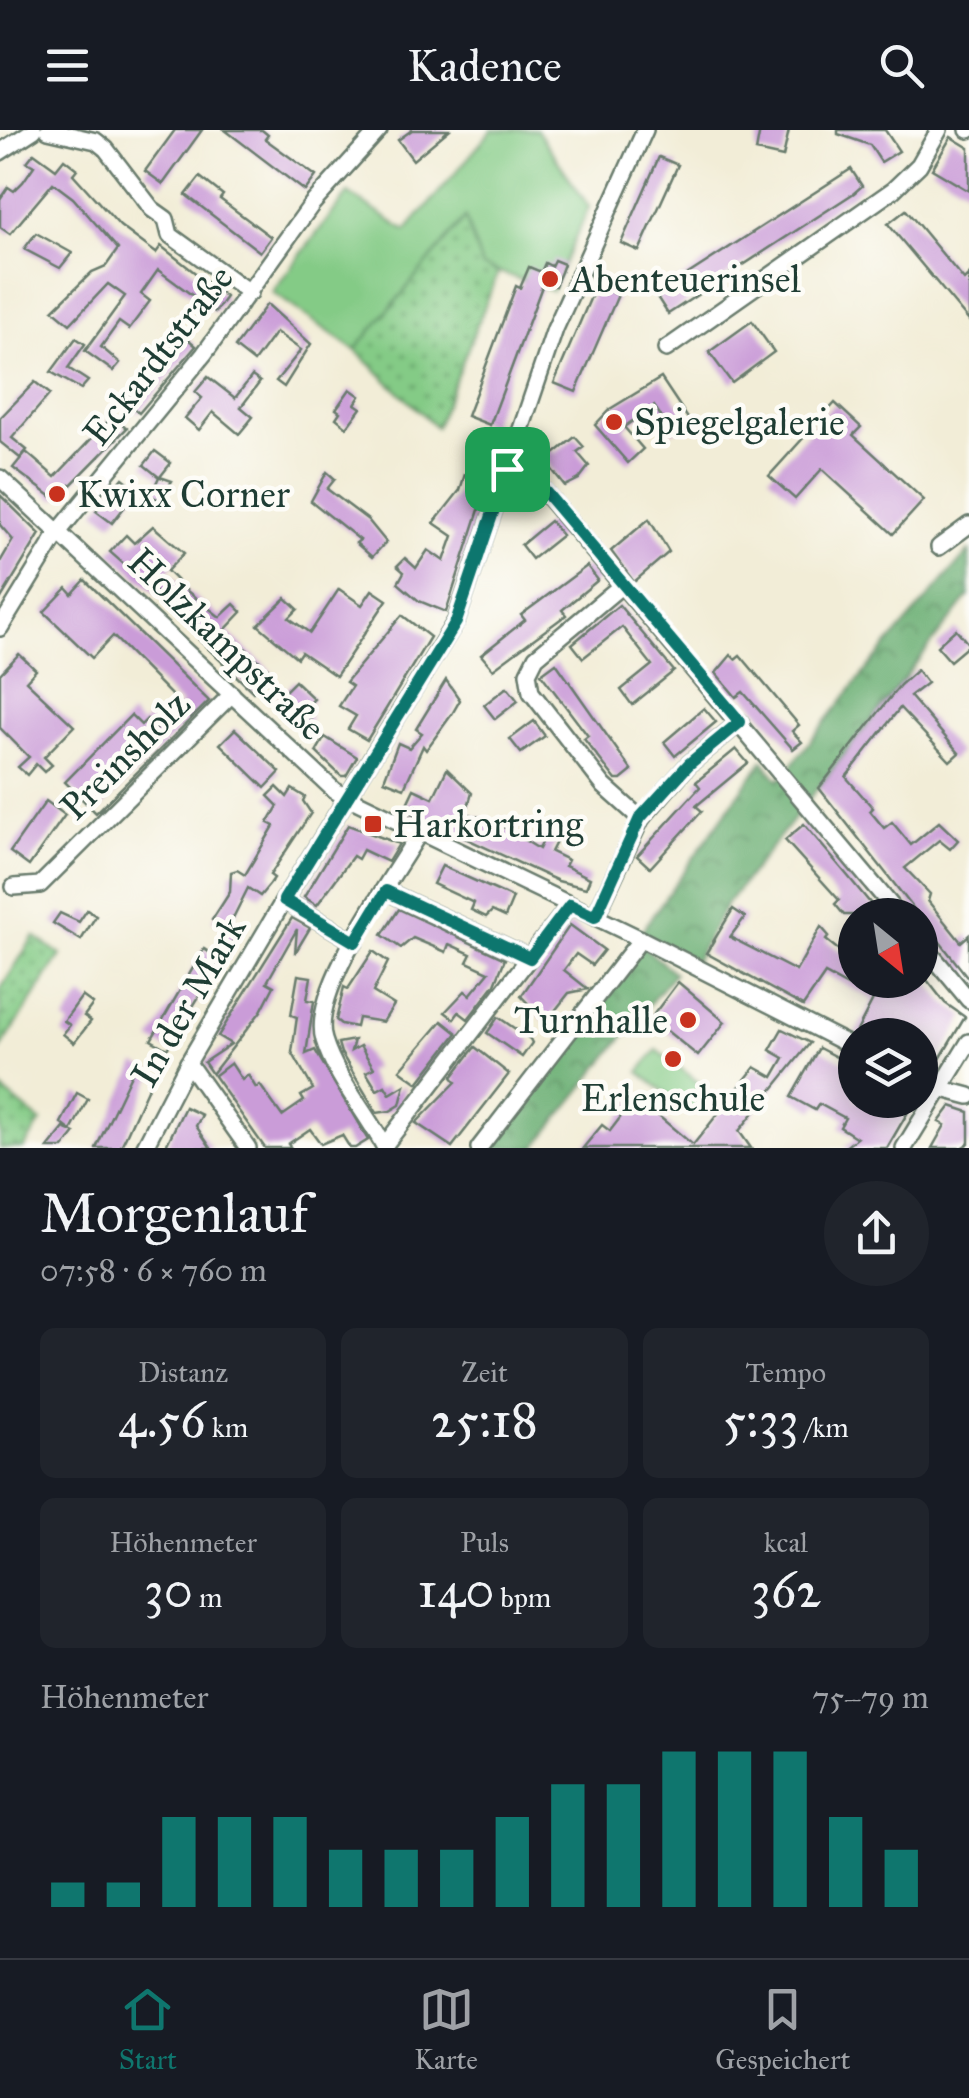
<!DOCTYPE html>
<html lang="de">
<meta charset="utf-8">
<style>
:root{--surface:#171b24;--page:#20242c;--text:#f1f3f6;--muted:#9ea1a6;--line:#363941;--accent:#0f766e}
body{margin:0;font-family:"IM FELL Great Primer",serif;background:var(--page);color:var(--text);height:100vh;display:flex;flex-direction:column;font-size:38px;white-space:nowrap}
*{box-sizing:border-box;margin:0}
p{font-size:32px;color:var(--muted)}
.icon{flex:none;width:55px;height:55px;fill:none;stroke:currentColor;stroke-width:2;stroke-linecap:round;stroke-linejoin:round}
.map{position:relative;height:1018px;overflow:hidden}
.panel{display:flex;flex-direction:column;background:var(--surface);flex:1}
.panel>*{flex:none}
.needle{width:65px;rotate:150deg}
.fabs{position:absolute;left:838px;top:768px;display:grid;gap:20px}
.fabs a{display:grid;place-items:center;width:100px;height:100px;border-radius:50%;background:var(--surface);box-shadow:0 5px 25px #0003;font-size:50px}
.pin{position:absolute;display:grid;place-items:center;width:85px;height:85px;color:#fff;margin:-42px;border-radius:20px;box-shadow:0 5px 15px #0006}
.round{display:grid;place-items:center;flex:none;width:105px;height:105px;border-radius:52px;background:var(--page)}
.overview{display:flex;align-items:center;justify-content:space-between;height:170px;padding:0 40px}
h1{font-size:55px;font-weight:600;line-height:75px}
.metrics{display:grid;grid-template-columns:repeat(3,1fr);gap:15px;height:170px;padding:10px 40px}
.metrics div{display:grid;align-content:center;border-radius:15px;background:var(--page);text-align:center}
.metrics b{font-size:50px;font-weight:600}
.metrics small{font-size:28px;font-weight:400}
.metrics p{font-size:28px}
.chart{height:280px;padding:20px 40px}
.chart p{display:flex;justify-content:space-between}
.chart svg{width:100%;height:180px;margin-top:10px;stroke:var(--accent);stroke-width:6}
header{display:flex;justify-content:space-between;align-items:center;height:130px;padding:0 40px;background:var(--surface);font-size:45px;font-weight:600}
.tab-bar{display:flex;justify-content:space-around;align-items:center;height:140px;border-top:2px solid var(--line);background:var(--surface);font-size:28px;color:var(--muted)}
.tab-bar a{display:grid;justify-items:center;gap:5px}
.tab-bar .on{color:var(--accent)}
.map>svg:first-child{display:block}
</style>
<header><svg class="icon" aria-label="menu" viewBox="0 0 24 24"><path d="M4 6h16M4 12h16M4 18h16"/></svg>Kadence<svg class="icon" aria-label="search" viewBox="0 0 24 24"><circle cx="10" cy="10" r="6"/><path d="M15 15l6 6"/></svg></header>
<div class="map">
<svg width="969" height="1018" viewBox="0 0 969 1018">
<defs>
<pattern id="grass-dots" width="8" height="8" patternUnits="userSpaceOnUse" patternTransform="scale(2.5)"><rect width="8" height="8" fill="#84cb86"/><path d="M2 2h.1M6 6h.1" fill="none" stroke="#6ba66e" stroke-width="1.8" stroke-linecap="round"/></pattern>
<pattern id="forest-crowns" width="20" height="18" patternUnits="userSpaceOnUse" patternTransform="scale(2.5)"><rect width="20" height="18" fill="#6baf73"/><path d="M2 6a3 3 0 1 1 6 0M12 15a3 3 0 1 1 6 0" fill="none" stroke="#57905f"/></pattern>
</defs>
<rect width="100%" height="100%" fill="#fdfcf7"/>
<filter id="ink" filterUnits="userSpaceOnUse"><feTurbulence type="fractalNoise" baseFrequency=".01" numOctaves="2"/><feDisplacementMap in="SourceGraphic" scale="20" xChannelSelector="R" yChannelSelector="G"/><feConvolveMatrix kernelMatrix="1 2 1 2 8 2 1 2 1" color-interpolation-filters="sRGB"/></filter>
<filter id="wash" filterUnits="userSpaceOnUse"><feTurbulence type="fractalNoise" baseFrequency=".0048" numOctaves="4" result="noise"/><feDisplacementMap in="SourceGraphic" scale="40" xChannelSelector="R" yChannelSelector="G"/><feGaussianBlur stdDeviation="2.25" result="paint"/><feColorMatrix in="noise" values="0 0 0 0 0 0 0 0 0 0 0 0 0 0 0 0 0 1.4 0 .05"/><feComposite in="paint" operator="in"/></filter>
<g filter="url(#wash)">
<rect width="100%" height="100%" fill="#f2edd7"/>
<g fill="url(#grass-dots)" stroke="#52845d" stroke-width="2.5">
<polygon points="466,87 482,135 498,143 436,297 355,220"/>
<polygon points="34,806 61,825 0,920 0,860"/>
<polygon points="0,958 41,992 24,1018 0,1018"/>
</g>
<g fill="url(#forest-crowns)" stroke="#457654" stroke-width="2.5">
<polygon points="969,421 969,466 726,775 695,831 640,803 763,630 779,651 871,534"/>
<polygon points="643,816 674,843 535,1018 488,1018"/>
</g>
<g fill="#84cb86" stroke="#52845d" stroke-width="2.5">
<polygon points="492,0 537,0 589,77 552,161 482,136 465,88 355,220 272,162 348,63 406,101"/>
<polygon points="657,920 707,959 690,982 639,942"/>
</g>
<g id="blocks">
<g fill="#ca9cd8">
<polygon points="175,0 202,0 163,54 145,41"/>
<polygon points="225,0 262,0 268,5 265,9 316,46 305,61"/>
<polygon points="412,0 449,0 413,30 398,10"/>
<polygon points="760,0 789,0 783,27 756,21"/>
<polygon points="838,0 885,0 899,21 881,32 870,15 838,4"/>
<polygon points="951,7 969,18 969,61 932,39"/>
<polygon points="34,23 56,39 64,29 77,39 73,44 120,96 156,123 161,116 226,167 215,182 158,140 141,164 150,171 129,199 119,192 101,217 120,233 113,241 85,221 125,166 108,154 70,194 53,180 92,142 106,136 118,119 73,68 53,53 10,104 0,97 0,69 8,57 14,61 23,52 34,36 27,32"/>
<polygon points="659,27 678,35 639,121 621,113"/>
<polygon points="851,39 862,56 854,63 668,184 657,167 668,157"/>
<polygon points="200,47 223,65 220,69 271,107 260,122 186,65"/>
<polygon points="906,80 964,150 969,145 969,191 888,94"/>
<polygon points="36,103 72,123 60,138 24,119"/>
<polygon points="554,130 564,134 561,142 555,156 544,151 490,295 467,286 516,156 520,158 529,137 541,142 545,133 551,136"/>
<polygon points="596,155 618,165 576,262 554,253"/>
<polygon points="267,174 311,214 284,257 276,251 301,220 276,202 254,232 235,217"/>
<polygon points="752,191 774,222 732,253 709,222"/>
<polygon points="181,203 196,216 139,283 124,271"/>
<polygon points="76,208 85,214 68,238 88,251 81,259 51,242"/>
<polygon points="252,246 260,252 241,277 253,287 239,304 213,282 199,300 185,288 202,268 195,262 208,247 235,268"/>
<polygon points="661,248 689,290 672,302 654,276 624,297 643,319 628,333 595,295 610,279"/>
<polygon points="35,252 50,264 12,308 27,320 20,328 0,312 0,288"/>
<polygon points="350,259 360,266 355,274 361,278 347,297 336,288 340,282 336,279"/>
<polygon points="835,273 861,297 853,305 924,370 893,404 822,339 795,369 769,346"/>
<polygon points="113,286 127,298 56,370 13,338 26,322 55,347"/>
<polygon points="575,307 584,317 577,322 589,336 579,349 565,356 534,317 543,310 554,324"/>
<polygon points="155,321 171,333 160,347 172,351 160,370 150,366 159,347 144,335"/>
<polygon points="327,342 335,349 327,359 368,390 386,412 372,427 356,413 360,410 311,371"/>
<polygon points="465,344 487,355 446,482 419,471 398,453 404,442 397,436 405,428 416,438 428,420 444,431 453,406 434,393 460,360"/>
<polygon points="123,348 138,360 112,393 96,381"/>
<polygon points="0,365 40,404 0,470 0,432 13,410 0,395"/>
<polygon points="649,389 669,422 634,452 611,421"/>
<polygon points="550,391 562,405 532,429 521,415"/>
<polygon points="153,396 184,423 167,441 187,461 220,487 234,474 242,482 225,500 272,542 253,562 199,510 204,505 110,422 126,405 134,413"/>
<polygon points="587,436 598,450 562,480 566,485 493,539 481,525 525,490 521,485"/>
<polygon points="85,450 209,571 96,683 65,652 131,585 141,595 147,589 157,599 181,575 113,506 92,528 44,482 67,458 72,464"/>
<polygon points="339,459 362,475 372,460 387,470 336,546 301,522 297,528 258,495 286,468 298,479 289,488 310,503"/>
<polygon points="619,475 674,541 632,575 621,560 652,535 622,497 583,528 572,514"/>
<polygon points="402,485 430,507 367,610 348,599 356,586 339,576 352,556 346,552"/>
<polygon points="956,499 969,515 950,531 937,516"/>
<polygon points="19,524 36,540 26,551 74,596 44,627 52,635 44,642 36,634 27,645 18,637 29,627 0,598 0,544"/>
<polygon points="731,525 735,529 740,525 799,595 792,601 802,612 793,619 743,562 736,567 716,543"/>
<polygon points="556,533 632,641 621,650 616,650 584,609 588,606 541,544"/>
<polygon points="917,540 927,553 910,566 959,623 950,631 900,578 846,647 873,678 870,681 884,698 892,692 911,715 939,692 958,710 950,719 939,710 905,738 930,764 928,771 961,812 969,805 969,849 819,658 900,555"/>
<polygon points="446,550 460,570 452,584 426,620 423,616 404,658 384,650 398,613 409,618 422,603 416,599"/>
<polygon points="295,551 314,569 303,580 311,588 303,602 273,573"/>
<polygon points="507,557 518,571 495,589 484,575"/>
<polygon points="704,578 716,592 675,626 664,612"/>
<polygon points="534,591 545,606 521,623 510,609"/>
<polygon points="235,599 280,642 265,658 220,614"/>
<polygon points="325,607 357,627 346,646 341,646 316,622"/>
<polygon points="736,619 748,633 696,676 702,681 650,738 637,726 700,657 696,652"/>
<polygon points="447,639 472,663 466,683 497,693 539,719 549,699 560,704 551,722 568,730 565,736 590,748 586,758 558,751 404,680 414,659 433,668"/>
<polygon points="277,657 287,667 292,659 305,667 303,671 311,683 270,745 274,748 270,754 260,766 248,758 227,800 212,790 230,762 231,742 237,740 245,745 274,696 268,693 278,676 268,666"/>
<polygon points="46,671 65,685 29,736 10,722"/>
<polygon points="804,694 847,745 880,785 844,785 835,774 839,770 785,710"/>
<polygon points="348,695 399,714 388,732 363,720 358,729 353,726 317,775 304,767"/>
<polygon points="442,736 513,768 505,787 492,781 486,787 471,780 474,773 433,754"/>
<polygon points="399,779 505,829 495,854 468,889 459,882 454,889 445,882 465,861 470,865 489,842 467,832 471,824 449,814 446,822 413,808 401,818 382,805"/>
<polygon points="733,779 745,787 730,807 796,841 821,797 829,806 826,810 855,833 847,850 927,850 945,873 965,887 934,939 920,935 920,905 855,905 873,870 825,844 803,876 706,823"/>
<polygon points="87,780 96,786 81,810 53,793 60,783 79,792"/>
<polygon points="292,788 310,798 295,823 297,799 267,852 274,856 261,881 212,944 204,932 231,914 218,906"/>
<polygon points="570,795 604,820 592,835 576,824 564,840 588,859 569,863 546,892 521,866"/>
<polygon points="226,800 236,806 167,919 151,910 204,819 212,824"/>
<polygon points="373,821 388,832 373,862 394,875 383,892 358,888 356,897 341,894 336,890 344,857 348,859"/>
<polygon points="298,845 311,847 307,870 314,871 306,924 315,920 368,1010 355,1018 350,1018 342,1005 321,1014 310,999 288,1014 291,1018 265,1018 214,946 231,933 242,950 248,945 256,958 260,955 282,986 304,971 301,966 313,959 292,922 297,887 291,885"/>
<polygon points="678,852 725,892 698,926 651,888"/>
<polygon points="82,866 93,874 84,886 91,891 74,913 63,904 70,895 64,891"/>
<polygon points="498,887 530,909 532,913 522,927 487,903"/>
<polygon points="442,891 457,903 418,953 400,940"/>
<polygon points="782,899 810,913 739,1001 751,1018 583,1018 602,995 610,1001 636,967 693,1015 755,937 773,947 784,928 770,920"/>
<polygon points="354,910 351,921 360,916 374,938 366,942 377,960 385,956 390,964 405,955 400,975 390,981 377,983 341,923 338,913"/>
<polygon points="475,917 509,944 452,1017 416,993 456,952 452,947"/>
<polygon points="819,918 855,937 855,970 915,970 887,1018 844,1018 857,1008 840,997 845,988 819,974 815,980 791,967"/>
<polygon points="136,934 155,942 126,1006 120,1018 96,1018"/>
<polygon points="77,963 88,969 71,1001 75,1003 63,1018 48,1018 64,998 71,1001 61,993"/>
<polygon points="951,976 969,982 969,1013 961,1018 932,1018 945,995 939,992"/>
<polygon points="185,977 202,985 196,996 211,1018 165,1018"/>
</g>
</g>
</g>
<g filter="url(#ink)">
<use href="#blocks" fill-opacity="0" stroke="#697b6d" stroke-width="2.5"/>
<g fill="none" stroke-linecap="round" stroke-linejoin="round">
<defs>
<g id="minor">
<polyline points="48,0 96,11 106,19 152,79 166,89 170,105 250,163"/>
<polyline points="968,0 969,0"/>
<polyline points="0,22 34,0"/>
<polyline points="666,219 893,60 919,35 939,0"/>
<polyline points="510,332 525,339 899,785"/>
<polyline points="0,348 335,661 641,809 855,918"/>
<polyline points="939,417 969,395"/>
<polyline points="622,455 536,527 528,543 531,562 604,656 641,689"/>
<polyline points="0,498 60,400 204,224 312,74 379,0"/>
<polyline points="14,757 40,755 232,564"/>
<polyline points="386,761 530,828"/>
<polyline points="284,770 355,812"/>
<polyline points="595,787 641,689 689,634 740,592"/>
<polyline points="920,811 969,870"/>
<polyline points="188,933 248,1018"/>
<polyline points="920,953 969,966"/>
<polyline points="384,1016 570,775"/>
<polyline points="144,1018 188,933 284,770 456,491 555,199 645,0"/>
<path d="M385,1018C367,983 336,949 324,910C309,861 393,748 419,703"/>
<polyline points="479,1018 641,809"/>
<polyline points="904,1018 969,912"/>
</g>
</defs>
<use href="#minor" stroke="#697b6d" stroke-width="20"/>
<use href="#minor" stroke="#fff" stroke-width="15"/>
</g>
</g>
<g fill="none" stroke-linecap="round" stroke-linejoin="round" filter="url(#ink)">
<defs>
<polygon id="route" points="510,332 525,338 740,592 689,634 640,688 595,787 570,775 530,828 386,761 355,812 284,770 456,492"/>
</defs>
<use href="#route" stroke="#fff" stroke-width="20"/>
<use href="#route" stroke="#0f766e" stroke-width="12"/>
</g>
<g fill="#c8321e" stroke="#fdfcf7" stroke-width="4">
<circle cx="550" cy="149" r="10"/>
<circle cx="614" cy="292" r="10"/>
<circle cx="57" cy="364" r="10"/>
<rect x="363" y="684" width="20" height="20" rx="5"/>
<circle cx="688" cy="890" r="10"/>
<circle cx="673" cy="929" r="10"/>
</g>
<g text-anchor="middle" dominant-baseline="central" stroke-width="9" stroke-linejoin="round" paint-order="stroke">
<g font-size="38" fill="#1f3d34" stroke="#fdfcf7" text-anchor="start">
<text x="570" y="149">Abenteuerinsel</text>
<text x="634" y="292">Spiegelgalerie</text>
<text x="77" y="364">Kwixx Corner</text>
<text x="393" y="694">Harkortring</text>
<text x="668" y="890" text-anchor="end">Turnhalle</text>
<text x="673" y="968" text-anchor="middle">Erlenschule</text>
</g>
<g font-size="38" fill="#1f3d34" stroke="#fdfcf7">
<text transform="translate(158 225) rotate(-52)">Eckardtstraße</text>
<text transform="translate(227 514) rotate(44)">Holzkampstraße</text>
<text transform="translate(125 625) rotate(-45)">Preinsholz</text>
<text transform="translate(188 871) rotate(-60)">In der Mark</text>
</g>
</g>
</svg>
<div class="fabs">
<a><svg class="needle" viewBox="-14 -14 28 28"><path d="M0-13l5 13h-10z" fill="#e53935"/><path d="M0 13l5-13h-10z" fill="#9ea1a6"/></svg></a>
<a><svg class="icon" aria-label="layers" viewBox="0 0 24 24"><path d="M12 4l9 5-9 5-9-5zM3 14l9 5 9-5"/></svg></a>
</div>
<div class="pin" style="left:507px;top:339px;background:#1e9e55"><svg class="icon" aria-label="arrive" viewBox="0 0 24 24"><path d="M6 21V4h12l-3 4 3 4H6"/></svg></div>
</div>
<section class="panel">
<div class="overview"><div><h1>Morgenlauf</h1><p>07:58 · 6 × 760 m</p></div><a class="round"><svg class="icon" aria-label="share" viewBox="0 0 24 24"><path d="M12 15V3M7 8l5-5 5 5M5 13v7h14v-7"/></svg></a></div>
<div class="metrics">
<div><p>Distanz</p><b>4.56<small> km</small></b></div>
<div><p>Zeit</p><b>25:18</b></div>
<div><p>Tempo</p><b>5:33<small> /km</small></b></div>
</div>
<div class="metrics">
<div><p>Höhenmeter</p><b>30<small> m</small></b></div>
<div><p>Puls</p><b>140<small> bpm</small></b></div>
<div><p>kcal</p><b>362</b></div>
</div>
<div class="chart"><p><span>Höhenmeter</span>75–79 m</p>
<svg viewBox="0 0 160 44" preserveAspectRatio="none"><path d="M5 44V38M15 44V38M25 44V22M35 44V22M45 44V22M55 44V30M65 44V30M75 44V30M85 44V22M95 44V14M105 44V14M115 44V6M125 44V6M135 44V6M145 44V22M155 44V30"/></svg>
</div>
</section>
<nav class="tab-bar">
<a class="on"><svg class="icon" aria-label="home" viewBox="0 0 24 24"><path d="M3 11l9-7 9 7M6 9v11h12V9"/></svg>Start</a>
<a><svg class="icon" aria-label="map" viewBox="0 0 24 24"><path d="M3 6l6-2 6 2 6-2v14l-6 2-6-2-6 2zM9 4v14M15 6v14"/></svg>Karte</a>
<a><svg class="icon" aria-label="saved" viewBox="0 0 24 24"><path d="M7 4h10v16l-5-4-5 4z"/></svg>Gespeichert</a>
</nav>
